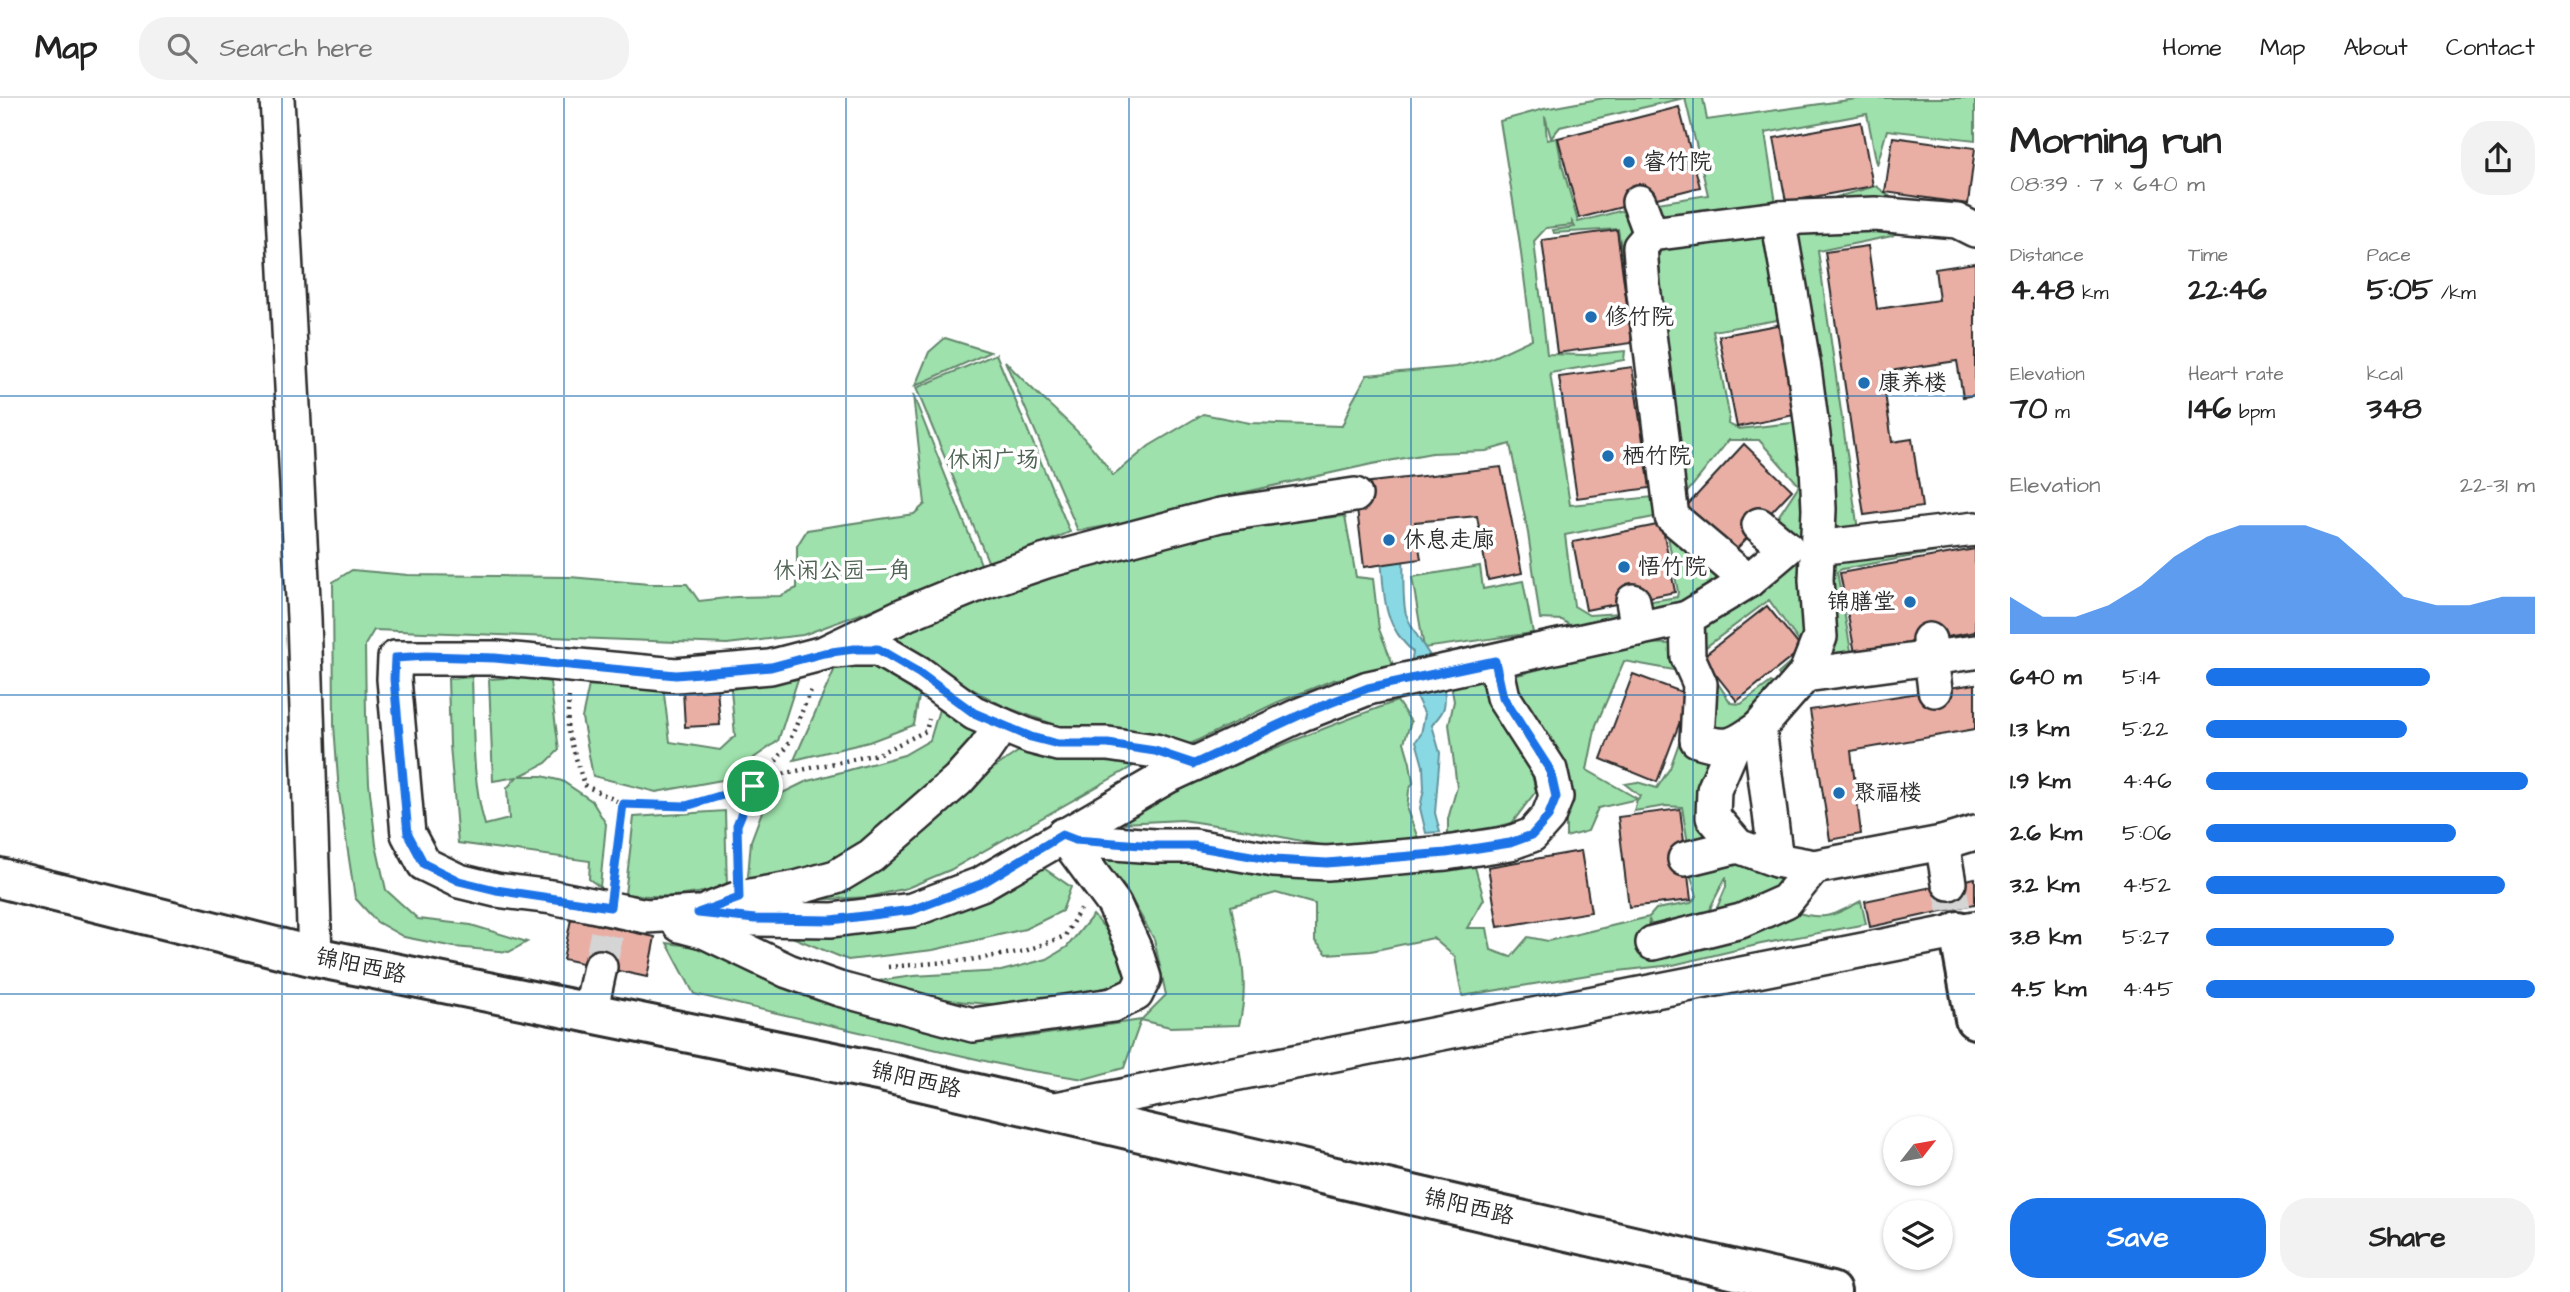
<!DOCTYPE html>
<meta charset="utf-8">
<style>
:root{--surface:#fff;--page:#f2f2f2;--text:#222;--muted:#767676;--line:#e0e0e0;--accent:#1a73e8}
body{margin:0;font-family:"Architects Daughter","LXGW WenKai TC",sans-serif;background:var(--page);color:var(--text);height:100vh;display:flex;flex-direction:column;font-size:26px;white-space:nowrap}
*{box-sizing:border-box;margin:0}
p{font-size:23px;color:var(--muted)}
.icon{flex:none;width:38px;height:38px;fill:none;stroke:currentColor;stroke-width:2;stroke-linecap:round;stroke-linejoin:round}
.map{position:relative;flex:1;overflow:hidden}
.drawer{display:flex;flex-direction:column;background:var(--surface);width:595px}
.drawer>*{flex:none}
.needle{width:46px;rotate:59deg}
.controls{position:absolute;left:1883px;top:1018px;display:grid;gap:14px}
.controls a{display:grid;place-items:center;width:70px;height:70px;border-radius:50%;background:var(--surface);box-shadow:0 2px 5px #0004;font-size:35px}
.pin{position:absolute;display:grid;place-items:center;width:60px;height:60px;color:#fff;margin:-30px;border:4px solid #fff;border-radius:50%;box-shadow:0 2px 7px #0007}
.round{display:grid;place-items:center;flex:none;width:74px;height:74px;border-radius:28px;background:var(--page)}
.summary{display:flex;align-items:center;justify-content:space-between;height:119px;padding:0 35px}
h1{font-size:38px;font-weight:800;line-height:52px}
.metrics{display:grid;grid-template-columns:repeat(3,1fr);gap:10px;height:119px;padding:7px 35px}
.metrics div{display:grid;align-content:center}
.metrics b{font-size:30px;font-weight:800}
.metrics small{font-size:19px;font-weight:400}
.metrics p{font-size:19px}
.chart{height:196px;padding:14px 35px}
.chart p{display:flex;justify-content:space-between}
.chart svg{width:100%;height:126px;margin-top:7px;fill:var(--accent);opacity:.7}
.cta{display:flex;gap:14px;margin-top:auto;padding:14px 35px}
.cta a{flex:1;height:80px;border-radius:28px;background:var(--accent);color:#fff;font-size:28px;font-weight:800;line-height:80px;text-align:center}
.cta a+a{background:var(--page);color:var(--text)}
ul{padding:0 35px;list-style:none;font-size:23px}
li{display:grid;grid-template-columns:112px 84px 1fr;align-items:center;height:52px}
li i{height:18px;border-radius:9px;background:var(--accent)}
header{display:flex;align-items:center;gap:42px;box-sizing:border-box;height:98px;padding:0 35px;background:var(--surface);border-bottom:2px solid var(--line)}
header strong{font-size:33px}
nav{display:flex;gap:38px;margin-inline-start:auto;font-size:24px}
.search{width:490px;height:63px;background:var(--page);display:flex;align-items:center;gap:18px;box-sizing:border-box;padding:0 24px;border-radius:28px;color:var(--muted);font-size:26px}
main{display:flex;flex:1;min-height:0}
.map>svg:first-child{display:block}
</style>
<header>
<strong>Map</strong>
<div class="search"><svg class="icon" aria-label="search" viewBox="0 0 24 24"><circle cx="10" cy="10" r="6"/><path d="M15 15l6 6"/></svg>Search here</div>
<nav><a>Home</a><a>Map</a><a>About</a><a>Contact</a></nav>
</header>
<main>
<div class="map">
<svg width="1975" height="1194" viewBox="0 0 1975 1194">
<rect width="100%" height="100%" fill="#fff"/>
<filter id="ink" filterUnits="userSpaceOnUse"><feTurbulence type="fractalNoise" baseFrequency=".0143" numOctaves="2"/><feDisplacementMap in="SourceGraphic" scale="14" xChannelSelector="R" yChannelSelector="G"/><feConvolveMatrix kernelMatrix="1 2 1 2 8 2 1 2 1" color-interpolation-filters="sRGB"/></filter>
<g filter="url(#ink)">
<g fill="#9ee1ac" stroke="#64866c" stroke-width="2">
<path d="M1604,0H1684L1560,29L1551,40L1545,18L1547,42L1557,40L1562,67L1578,124L1635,109L1627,187L1618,131L1554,135L1553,132L1575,129L1572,124V127L1546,130L1534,143L1547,256L1585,257L1625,253L1624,262L1550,275L1570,407L1654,399L1659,418L1565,437L1574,508L1589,517L1619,515L1620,525L1582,535L1562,522L1540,521L1528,435L1510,346L1486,353L1432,355L1372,366L1196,405L1135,423L1078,433L1005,263C1040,303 1085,332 1113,378L1149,348L1203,316L1250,325L1342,328L1352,304L1367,277L1456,269L1489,261L1532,241L1519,140L1500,23L1544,11Z"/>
<polygon points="1685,0 1703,0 1707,22 1863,0 1975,0 1975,42 1887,32 1877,67 1867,16 1765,35 1777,112 1653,128 1645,107 1708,97"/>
<polygon points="1876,88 1896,103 1835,110 1836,99"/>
<polygon points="1794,125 1900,131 1892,138 1818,153 1859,439 1822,444"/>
<path d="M1771,128L1780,159L1800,268L1794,270L1783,221L1713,233L1729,316L1728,326L1739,331L1800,324L1802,311L1795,276L1801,275L1814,382L1813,471L1810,486L1817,539L1803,573L1788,589L1778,576L1805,552L1769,502L1702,552L1698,561L1709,572L1731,605L1741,606L1771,584L1780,591L1781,598C1758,623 1744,643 1707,642L1703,626L1708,604L1701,578L1694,565L1701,524L1755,491L1776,475L1798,450L1774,425L1799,387L1759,342H1729L1681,402L1652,183L1661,151Z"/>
<polygon points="945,240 990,254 915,288 929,254"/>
<polygon points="996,256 1070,434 990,468 916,290"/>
<polygon points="913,297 983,471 803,537 727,546 374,532 365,547 366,618 369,685 376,747 386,792 418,821 471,827 527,844 509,854 454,849 404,839 377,824 355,800 339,695 334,627 333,484 352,472 408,477 570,479 649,486 687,486 699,503 736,499 780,498 797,490 797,448 807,432 914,416 925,406"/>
<polygon points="1668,417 1733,474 1666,521 1639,505 1677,499 1678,494 1667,433"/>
<polygon points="1345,418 1356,479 1373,481 1379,531 1394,569 1333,582 1276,605 1190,646 1154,635 1067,631 1003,608 939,573 890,538 973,501 1082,468 1192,439 1261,426"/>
<polygon points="1975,447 1842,471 1837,474 1853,564 1817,561 1820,465"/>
<polygon points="1480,468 1483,491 1523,483 1533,535 1424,550 1412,479"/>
<polygon points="1636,545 1674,546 1674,572 1624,563 1596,627 1587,672 1638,701 1640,698 1625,686 1637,684 1657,690 1670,670 1679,645 1688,644 1720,655 1730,744 1689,752 1682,709 1666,708 1634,713 1637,701 1598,710 1588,733 1566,739 1566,683 1524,605 1514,578"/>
<polygon points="872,563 920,593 914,627 869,644 794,662 836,568"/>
<polygon points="1488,578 1529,665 1536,693 1512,725 1448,741 1448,721 1457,689 1449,626 1454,603 1451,587"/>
<path d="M472,579C474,629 471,679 485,727L509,721L507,690L517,679L493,683L489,581L520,579L550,584L559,652L546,665L520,678H542L562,683L592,703L606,726L600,789L589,781L590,763L458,745L450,647L448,581Z"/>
<polygon points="798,581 778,643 722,682 656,694 593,678 582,620 589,587 663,588 670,644 720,652 735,638 731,591"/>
<path d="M1397,603L1411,624L1404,644L1410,665L1413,685L1409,692L1407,712L1420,745L1335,750L1248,732L1182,722L1122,725C1150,705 1181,692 1212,677C1273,650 1334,626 1397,603Z"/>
<polygon points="940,608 979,635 952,671 848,759 747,790 751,743 766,703 805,684 904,657 930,642"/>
<polygon points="1019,653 1142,663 950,772 907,790 869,799 795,803 944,716 991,672"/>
<path d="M725,713L727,789C688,798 664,801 625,796L634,719Z"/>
<path d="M1738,752L1797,772L1791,783L1766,768L1752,764L1787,785L1785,796L1777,803L1718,825L1713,819L1726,789V779L1711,808L1709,824L1691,829L1653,833L1649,821L1646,852C1697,845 1744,835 1791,813C1823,823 1832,819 1861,803L1866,826L1761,846L1673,867L1600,875L1462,898L1455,859L1433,840L1371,853L1327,856L1315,843V806L1276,795L1231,808C1240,850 1250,885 1239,927L1170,929L1141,922L1124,970L1084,981L1020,971L694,896L667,845L697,849L842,905L924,929L992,944L1141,922L1166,897L1154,841L1123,786L1096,756L1179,760L1241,773L1326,781L1413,771L1475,769L1484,801L1467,830H1487L1491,852L1511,859L1528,839L1548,843L1649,819L1656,811L1691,805L1697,798L1689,773L1691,763L1725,757Z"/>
<polygon points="1042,769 1071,789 1062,813 1025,831 933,852 848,862 782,835"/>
<path d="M1093,817L1112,838L1129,881C1112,887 1095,894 1078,899C1004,917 930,899 857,886L913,878L1001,873L1047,861L1067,849Z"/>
</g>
<path fill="#89d9e5" stroke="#63939b" stroke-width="2" d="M1403,456C1404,471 1402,503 1406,516C1417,547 1451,573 1444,609C1443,615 1436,622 1432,627L1440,655L1435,715L1440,734L1426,735L1420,710L1424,691L1423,668L1416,643L1421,636L1425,616C1413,596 1408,578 1413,554C1381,523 1385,500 1381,460Z"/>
<g fill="#e9afa5" stroke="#2b2b2b" stroke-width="2">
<polygon points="1679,9 1700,89 1579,120 1558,40"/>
<polygon points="1861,24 1873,88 1786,104 1774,40"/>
<polygon points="1893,39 1975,50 1968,106 1885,94"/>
<polygon points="1617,132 1632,245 1557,255 1542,142"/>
<polygon points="1868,148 1877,211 1939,202 1935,171 1975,165 1975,297 1963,299 1957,263 1882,274 1892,344 1912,341 1922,409 1864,417 1825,154"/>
<polygon points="1782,226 1799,316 1737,329 1719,238"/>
<polygon points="1632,269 1650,390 1577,400 1559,279"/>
<polygon points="1744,346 1792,392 1731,457 1683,412"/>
<polygon points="1501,369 1522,475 1488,482 1477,418 1415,424 1421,461 1364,469 1354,386"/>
<polygon points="1662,426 1675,494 1586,512 1573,444"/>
<polygon points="1975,451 1975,534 1855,555 1840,475"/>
<polygon points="1767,508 1802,551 1737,603 1702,559"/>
<polygon points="1633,576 1690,597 1657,684 1601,661"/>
<polygon points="1975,586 1975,631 1851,653 1861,736 1830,742 1810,612"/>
<polygon points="717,590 720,627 685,629 683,592"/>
<polygon points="1680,711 1691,802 1629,809 1618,719"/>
<polygon points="1581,753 1591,814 1498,829 1488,769"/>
<polygon points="1975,780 1975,806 1870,829 1865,803"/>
<polygon points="571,821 655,839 647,879 563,861"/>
</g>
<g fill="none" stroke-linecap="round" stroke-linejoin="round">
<g stroke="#d5d5d5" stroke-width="33" stroke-dasharray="33 17" stroke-linecap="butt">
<polyline points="1949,785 1954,811"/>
<polyline points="600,869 608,830"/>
</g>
<defs>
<g id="street">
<polyline points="277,0 304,520 315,859"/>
<polyline points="1639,104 1651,136"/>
<polyline points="1975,132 1957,123 1875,116 1778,120 1804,270 1817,367 1819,411 1816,482 1820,539 1805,577 1759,630 1776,762 1814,769 1942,745 1975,735"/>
<polyline points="1355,397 1220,417 1046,463 984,484 906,516 824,555 770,569 676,577 495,560 395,560 394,581 408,736 424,766 459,783 496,792 552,799 646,818 698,815 755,821 832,822 912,812 981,786 1168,678 1302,616 1368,590 1687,520"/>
<polyline points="1817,450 1975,431"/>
<polyline points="1748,483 1787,450 1759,427"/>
<polyline points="1633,503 1638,531"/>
<polyline points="1929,542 1935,592"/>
<polyline points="837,553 854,551 878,551 919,575 974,615 1002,627"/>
<polyline points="1805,577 1975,554"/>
<path d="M1759,630C1734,648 1728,652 1697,642L1700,586L1688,559L1687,520L1748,483L1672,419L1643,188L1640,149L1651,136L1778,120"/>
<polyline points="1733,648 1714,692 1713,719 1738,748 1776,762"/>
<polyline points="1063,737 1075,742 1154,748 1194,748 1274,762 1327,765 1446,755 1510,745 1532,737 1548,719 1556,699 1550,672 1503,599 1495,563"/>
<polyline points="1942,745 1949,785"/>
<polyline points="1685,761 1738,748"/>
<polyline points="711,811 739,800 796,790 836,779 871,758 958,682 984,653 1002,627 1031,639 1058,646 1108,646 1155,653 1194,666"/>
<polyline points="680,827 706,834 788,873 839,891 973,927 1113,907 1136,896 1144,880 1135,852 1114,806 1063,737"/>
<polyline points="1653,845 1741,823 1786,803 1814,769"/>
<polyline points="590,915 600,869"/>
<polyline points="1051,1012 1975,830"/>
</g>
<g id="secondary">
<polyline points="0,780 315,859 882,974 1831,1194"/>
<polyline points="1959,833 1975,921"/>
</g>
</defs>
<use href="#street" stroke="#2b2b2b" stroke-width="38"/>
<use href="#secondary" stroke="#2b2b2b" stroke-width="44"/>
<g stroke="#2b2b2b" stroke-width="4.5" stroke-dasharray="2 5" stroke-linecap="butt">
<polyline points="569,599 567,630 584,687 623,706 686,708 753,688 763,680 787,649 811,592"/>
<polyline points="763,680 878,656 926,633 929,621"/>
<polyline points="740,768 737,727 753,689"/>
<polyline points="613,781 623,706"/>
<polyline points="888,869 970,862 1025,853 1065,838 1080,811"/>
</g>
<use href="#street" stroke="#fff" stroke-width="33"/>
<use href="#secondary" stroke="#fff" stroke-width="38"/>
</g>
</g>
<g fill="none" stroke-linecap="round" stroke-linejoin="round" filter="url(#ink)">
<defs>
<polygon id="route" points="854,551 878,551 919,575 974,615 1031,639 1058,646 1108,646 1155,653 1194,666 1302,616 1368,590 1495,563 1503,599 1550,672 1556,699 1548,719 1532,737 1510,745 1446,755 1327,765 1274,762 1194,748 1154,748 1075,742 1062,737 981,786 912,812 832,822 755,821 698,815 739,800 737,727 753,688 686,708 623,706 610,809 496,792 459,783 424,766 408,736 394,581 395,560 426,558 495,560 676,577 771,569 824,555"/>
</defs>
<use href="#route" stroke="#fff" stroke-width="14"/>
<use href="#route" stroke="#1a73e8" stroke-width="9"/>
</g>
<path fill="none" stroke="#1f6fb2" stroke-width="2" stroke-opacity="0.55" d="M282,0V1194M564,0V1194M846,0V1194M1129,0V1194M1411,0V1194M1693,0V1194M0,298H1975M0,597H1975M0,896H1975"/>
<g fill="#1f6fb2" stroke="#fff" stroke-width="2.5">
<circle cx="1629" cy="64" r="7"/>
<circle cx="1591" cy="219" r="7"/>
<circle cx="1864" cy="285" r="7"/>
<circle cx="1608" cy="358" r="7"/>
<circle cx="1389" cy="442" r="7"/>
<circle cx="1624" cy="469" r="7"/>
<circle cx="1910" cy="504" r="7"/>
<circle cx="1839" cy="695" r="7"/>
</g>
<g text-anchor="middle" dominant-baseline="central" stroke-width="7" stroke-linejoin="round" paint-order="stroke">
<g font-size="23" fill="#2b2b2b" stroke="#fff" text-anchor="start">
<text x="1643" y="64">睿竹院</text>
<text x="1605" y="219">修竹院</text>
<text x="1878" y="285">康养楼</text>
<text x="1622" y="358">栖竹院</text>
<text x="1403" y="442">休息走廊</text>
<text x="1638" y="469">悟竹院</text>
<text x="1896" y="504" text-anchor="end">锦膳堂</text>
<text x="1853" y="695">聚福楼</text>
</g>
<g font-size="23" fill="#4e6252" stroke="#fff">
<text x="993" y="362">休闲广场</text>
<text x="842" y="473">休闲公园一角</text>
</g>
<g font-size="23" fill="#2b2b2b" stroke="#fff">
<text transform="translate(361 868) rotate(12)">锦阳西路</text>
<text transform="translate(916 982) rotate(13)">锦阳西路</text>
<text transform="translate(1469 1109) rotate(13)">锦阳西路</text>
</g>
</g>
</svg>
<div class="controls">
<a><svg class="needle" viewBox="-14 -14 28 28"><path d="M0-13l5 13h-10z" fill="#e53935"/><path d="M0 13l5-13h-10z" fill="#767676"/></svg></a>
<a><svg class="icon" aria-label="layers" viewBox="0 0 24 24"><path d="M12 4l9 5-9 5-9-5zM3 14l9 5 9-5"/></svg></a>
</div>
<div class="pin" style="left:753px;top:688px;background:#1e9e55"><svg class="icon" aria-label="arrive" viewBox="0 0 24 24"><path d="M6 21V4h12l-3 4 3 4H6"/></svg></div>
</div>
<section class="drawer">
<div class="summary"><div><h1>Morning run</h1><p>08:39 · 7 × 640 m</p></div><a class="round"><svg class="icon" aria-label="share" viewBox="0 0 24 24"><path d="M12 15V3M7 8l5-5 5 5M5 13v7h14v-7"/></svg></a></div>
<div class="metrics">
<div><p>Distance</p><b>4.48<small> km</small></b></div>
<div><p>Time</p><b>22:46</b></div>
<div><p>Pace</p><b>5:05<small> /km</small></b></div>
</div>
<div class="metrics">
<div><p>Elevation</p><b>70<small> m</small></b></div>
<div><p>Heart rate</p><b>146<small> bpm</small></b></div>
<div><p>kcal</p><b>348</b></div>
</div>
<div class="chart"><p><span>Elevation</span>22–31 m</p>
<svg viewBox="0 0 160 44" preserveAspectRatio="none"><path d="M0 44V31L10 38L20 38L30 34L40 27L50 17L60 10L70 6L80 6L90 6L100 10L110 20L120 31L130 34L140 34L150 31L160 31V44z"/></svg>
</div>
<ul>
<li><b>640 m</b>5:14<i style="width:68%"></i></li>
<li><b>1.3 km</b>5:22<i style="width:61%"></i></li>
<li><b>1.9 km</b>4:46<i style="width:98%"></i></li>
<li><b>2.6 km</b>5:06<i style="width:76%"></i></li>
<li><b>3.2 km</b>4:52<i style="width:91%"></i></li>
<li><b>3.8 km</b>5:27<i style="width:57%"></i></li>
<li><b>4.5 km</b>4:45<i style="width:100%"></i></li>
</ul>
<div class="cta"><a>Save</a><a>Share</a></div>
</section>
</main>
